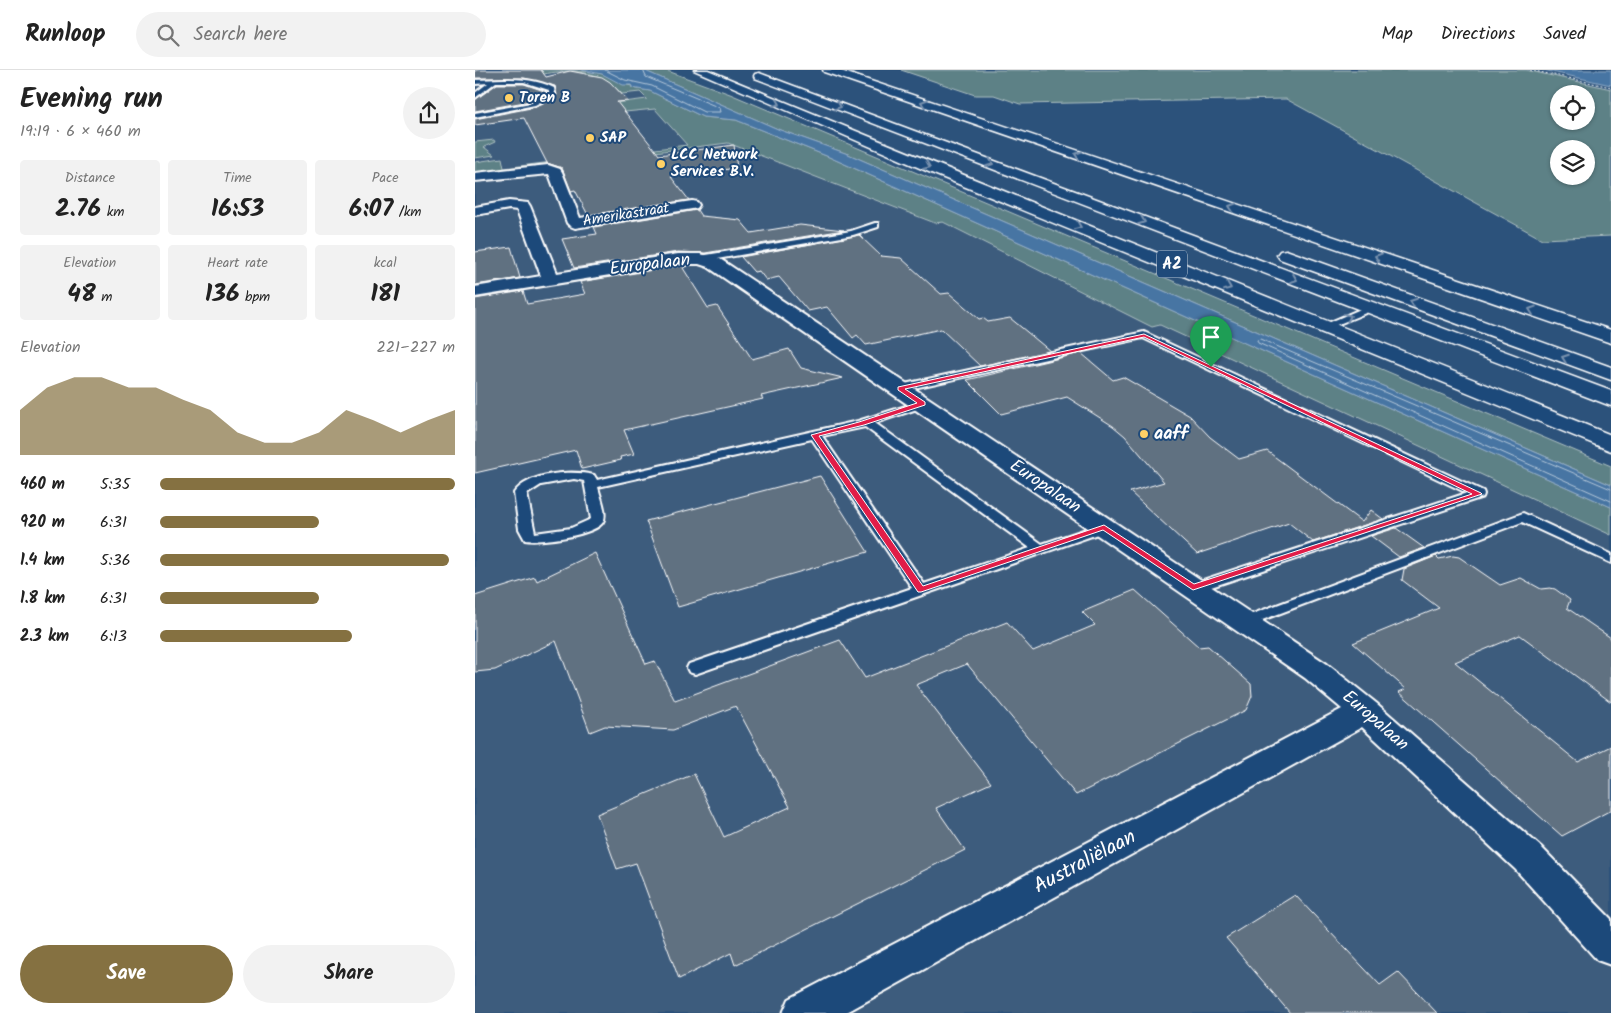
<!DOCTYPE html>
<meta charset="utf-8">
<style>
:root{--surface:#fff;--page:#f2f2f2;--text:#222;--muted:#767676;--line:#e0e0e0;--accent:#857141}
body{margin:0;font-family:Kalam,sans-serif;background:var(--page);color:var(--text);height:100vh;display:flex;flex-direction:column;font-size:19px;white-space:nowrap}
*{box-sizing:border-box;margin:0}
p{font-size:16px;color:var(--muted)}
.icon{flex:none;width:28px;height:28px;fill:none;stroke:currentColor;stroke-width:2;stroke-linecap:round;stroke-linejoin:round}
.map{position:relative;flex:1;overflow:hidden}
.drawer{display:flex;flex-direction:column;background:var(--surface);width:475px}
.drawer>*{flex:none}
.tools{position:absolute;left:1075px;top:15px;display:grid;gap:10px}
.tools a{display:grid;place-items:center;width:45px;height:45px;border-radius:50%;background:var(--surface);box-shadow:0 1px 4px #0004;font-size:25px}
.pin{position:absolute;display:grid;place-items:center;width:42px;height:42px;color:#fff;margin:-51px -21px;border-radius:50% 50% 50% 0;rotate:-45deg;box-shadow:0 0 5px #0007}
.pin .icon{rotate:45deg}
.round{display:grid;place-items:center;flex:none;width:52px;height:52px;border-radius:26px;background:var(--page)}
.overview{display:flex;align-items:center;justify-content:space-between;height:85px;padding:0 20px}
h1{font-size:28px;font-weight:700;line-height:38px}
.figures{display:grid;grid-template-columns:repeat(3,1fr);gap:8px;height:85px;padding:5px 20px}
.figures div{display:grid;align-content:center;border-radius:5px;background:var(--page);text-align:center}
.figures b{font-size:25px;font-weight:700}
.figures small{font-size:14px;font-weight:400}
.figures p{font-size:14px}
.chart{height:140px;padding:10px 20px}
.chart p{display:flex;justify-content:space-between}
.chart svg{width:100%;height:90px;margin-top:5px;fill:var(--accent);opacity:.7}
.action{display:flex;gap:10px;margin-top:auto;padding:10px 20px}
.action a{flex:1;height:58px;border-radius:30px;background:var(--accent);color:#fff;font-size:20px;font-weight:700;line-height:58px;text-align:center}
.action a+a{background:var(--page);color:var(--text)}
ul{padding:0 20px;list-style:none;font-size:16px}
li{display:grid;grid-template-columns:80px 60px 1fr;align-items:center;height:38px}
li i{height:12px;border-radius:6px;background:var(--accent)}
header{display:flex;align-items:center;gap:30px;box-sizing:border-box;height:70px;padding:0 25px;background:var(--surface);border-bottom:1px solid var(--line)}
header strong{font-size:24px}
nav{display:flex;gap:28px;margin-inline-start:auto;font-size:18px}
.search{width:350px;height:45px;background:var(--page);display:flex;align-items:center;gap:12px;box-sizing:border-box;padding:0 18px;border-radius:28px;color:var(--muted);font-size:19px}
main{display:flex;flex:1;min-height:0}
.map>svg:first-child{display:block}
</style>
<header>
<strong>Runloop</strong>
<div class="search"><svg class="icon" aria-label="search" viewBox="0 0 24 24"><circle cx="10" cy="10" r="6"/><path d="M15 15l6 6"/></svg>Search here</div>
<nav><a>Map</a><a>Directions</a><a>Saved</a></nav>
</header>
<main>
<section class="drawer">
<div class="overview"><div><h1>Evening run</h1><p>19:19 · 6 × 460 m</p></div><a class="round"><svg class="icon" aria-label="share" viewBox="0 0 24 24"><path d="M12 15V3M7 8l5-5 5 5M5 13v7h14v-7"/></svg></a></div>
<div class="figures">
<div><p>Distance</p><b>2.76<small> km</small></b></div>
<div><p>Time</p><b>16:53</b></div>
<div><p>Pace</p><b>6:07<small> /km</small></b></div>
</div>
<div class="figures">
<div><p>Elevation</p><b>48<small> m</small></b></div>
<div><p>Heart rate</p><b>136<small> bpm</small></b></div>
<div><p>kcal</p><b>181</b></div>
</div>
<div class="chart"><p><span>Elevation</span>221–227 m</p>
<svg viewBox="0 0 160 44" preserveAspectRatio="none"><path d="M0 44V22L10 11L20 6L30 6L40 11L50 11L60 17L70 22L80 33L90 38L100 38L110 33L120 22L130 27L140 33L150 27L160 22V44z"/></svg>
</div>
<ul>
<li><b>460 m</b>5:35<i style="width:100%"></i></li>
<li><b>920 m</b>6:31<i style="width:54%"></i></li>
<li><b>1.4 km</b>5:36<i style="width:98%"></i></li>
<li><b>1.8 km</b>6:31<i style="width:54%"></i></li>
<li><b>2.3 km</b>6:13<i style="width:65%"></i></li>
</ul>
<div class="action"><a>Save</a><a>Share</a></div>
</section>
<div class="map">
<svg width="1136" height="943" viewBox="0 0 1136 943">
<rect width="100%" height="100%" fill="#2c527b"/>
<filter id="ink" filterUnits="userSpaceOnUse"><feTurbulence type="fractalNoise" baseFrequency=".02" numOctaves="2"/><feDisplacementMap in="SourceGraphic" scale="10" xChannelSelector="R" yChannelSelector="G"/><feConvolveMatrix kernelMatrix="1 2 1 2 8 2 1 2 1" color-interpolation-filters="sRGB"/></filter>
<g filter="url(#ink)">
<polygon fill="#3c5b7d" points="0,0 115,0 466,151 1136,462 1136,943 0,943"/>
<g fill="#5d8186" stroke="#aec0c2" fill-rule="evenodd">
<path d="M66,0C86,0 106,0 125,3C136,7 145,14 157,16V18L175,21L228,47L261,50L354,87L1136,437V465L685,255L677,257L468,152L460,153L253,73L0,104V92L27,88L29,98L212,75L180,39L150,42L141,33L172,29L165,22L147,24C143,20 139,16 135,13C119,0 88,0 69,4Z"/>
<polygon points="168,0 190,0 255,24 1136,396 1136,415 373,84 305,60"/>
<path d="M426,0H1051L1136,19V166L1067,169L811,29L545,34L519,25H500ZM1084,24H1111V51H1084ZM1084,79H1111V106H1084Z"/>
<polygon points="19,70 20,72 9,77 19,85 0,88 0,72"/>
</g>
<g fill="#4775a3" stroke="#91acc8">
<polygon points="106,0 168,0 305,60 373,84 1136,415 1136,437 354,87 261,50 228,47 175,21 157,18 157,15 148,15 127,4"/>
<polygon points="1068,0 1136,0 1136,15"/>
</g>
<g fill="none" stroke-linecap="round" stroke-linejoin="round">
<g stroke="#b5c8da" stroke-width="1">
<polyline points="130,0 150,10 177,16 229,42 246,42 245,38 171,7 168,0"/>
<polyline points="1136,419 785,269 782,270 783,273 1136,431"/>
</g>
</g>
<g fill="#607181" stroke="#fff">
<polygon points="0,0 66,0 71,7 95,1 127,7 135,12 153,31 142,32 184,85 259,75 262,98 196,107 214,130 113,145 100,120 96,121 87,98 72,93 49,48 0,55 0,49 61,37 82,25 80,16 49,8 0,8"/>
<polygon points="22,14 49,14 72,22 55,31 0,41 0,30"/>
<polygon points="222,140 226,146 265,150 276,163 325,155 369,160 230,183 203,182 99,198 87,169 122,164 119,157"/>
<polygon points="384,165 406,186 426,188 466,224 474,223 504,249 508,248 513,252 535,248 575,281 505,296 466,259 391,275 382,265 378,268 352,237 333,241 304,207 291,210 284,201 279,202 266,187"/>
<polygon points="36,177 45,208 0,215 0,182"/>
<polygon points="203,196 212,196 208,198 233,238 242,236 277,289 314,279 326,298 368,308 286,326 288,329 149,360 159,384 145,387 146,390 107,399 101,380 0,403 0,229 48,221 52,234 110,224 105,212"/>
<polygon points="606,283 638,310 648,307 715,346 735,367 764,389 792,381 887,452 896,440 908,449 838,472 814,453 722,484 655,422 689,412 650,366 638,356 592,327 526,344 492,310"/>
<polygon points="345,406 393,482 203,537 171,451"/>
<polygon points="921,458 949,478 924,487 896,466"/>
<polygon points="120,483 171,594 180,591 200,631 365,570 390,608 532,552 558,581 620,555 607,542 660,520 724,577 733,576 776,614 777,626 771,640 601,725 492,594 441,615 516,713 461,738 490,780 260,895 256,883 204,909 161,793 142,799 122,744 219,704 249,767 315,737 261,636 198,660 130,656 115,662 81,571 20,600 0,602 0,526 60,507 62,511"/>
<polygon points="961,486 964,489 978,486 984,487 1025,515 1046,508 1066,519 1075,518 1080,519 1095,530 1092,538 1136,568 1136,632 1045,565 980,592 1103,692 1136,676 1136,740 1087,766 924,622 931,619 878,573 964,538 927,510 929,499"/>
<polygon points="820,825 905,915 923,902 962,943 815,943 751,868"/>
</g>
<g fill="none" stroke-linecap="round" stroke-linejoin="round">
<defs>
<g id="lane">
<path d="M29,9C47,9 63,10 79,18L80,24L60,35L0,47V43L56,33L74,23V20L49,12H21L0,28V23L13,13L0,14V10Z"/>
<polygon points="400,153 403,153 403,157 378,165 225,192 221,189 225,186 376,161"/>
<polygon points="895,235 898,236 898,240 854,258 851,259 846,256"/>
<polygon points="669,262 1008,421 1009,424 1008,427 718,523 713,521 711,518 713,515 992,423 668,268 425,321 420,318 425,315"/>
<path d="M447,331L453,334L451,336L400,353L567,474L629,453L636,457L634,460L220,604L214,602L212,598L214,594L437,518L337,369L123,417C125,426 133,444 128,452C121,465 64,473 50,470L44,459L39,423C54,402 97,400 119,405L122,410L383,351ZM390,357L555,478L449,514L347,366ZM99,409L109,411L116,449L96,458L60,463L52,424L66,415Z"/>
<polygon points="1048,443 1136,484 1136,493 1047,452 774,555 764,555 761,552 764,549"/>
</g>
<g id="street">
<polygon points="73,95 85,99 87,102 105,148 217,131 222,132 224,135 222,138 217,139 100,158 95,156 92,153 74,104 0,111 0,103"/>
<polygon points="34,131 53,133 55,136 82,203 203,184 225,184 245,189 852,594 901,633 1066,777 1136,849 1136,895 1122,890 1040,799 887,657 370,943 308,943 314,929 867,639 830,608 233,197 224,194 203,194 0,227 0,217 66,206 42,140 34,139 0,145 0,137"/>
</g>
<g id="highway">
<path d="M219,0H233C533,125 835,243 1136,365V381L454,102Z"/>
<polygon points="348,0 363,0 1136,260 1136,273 349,2"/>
<polygon points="284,3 1136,321 1136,336 280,8 279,6 280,4"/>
<polygon points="811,180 1136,297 1136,310 805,189 802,185 805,181"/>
</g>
</defs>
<use href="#lane" stroke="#fff" stroke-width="4"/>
<use href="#street" stroke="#fff" stroke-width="4"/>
<use href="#highway" stroke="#fff" stroke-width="3"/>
<polyline stroke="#fff" stroke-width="1" stroke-dasharray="2 2" stroke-linecap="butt" points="1055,0 1136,17"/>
<use href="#lane" fill="#1f4a7a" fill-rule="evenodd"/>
<use href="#street" fill="#1f4a7a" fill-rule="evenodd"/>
<use href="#highway" fill="#1f4a7a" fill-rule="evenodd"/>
</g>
<defs><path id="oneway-chevron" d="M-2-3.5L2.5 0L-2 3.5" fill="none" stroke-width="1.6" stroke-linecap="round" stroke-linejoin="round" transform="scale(1.25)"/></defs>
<g stroke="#7992af">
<use href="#oneway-chevron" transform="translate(302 33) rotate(23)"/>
<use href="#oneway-chevron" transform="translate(449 33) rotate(-161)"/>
<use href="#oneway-chevron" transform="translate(363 36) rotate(21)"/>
<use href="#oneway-chevron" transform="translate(603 85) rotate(-161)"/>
<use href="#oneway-chevron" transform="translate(515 93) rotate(21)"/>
<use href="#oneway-chevron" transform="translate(452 96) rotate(23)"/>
<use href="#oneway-chevron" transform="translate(757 137) rotate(-161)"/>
<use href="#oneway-chevron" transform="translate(667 151) rotate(21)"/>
<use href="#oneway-chevron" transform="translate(603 156) rotate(22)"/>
<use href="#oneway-chevron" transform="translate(903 187) rotate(-161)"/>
<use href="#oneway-chevron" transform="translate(819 209) rotate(21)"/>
<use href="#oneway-chevron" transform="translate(753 217) rotate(22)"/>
<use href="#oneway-chevron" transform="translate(938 232) rotate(-160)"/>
<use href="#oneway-chevron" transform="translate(1057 240) rotate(-161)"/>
<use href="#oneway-chevron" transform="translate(873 247) rotate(-23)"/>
<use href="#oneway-chevron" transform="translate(1090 288) rotate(-160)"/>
</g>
</g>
<path fill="#e11d48" stroke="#fff" fill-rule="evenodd" d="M669,264L1006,423L1007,424L718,520L628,460L446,522H443L336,365L384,352L442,333L423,320V317ZM669,267L997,424L719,514L629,455L448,516L344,366L389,355L450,335V332L430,319Z"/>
<g fill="#ffd166" stroke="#1f4a7a" stroke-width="2">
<circle cx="34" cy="28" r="5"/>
<circle cx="115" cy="68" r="5"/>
<circle cx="186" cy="94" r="5"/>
<circle cx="669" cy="364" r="5"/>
</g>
<g text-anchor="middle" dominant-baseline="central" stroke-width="4" stroke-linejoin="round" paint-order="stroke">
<g font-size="15" font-weight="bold" fill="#fff" stroke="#1f4a7a" text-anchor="start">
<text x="44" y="28">Toren B</text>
<text x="125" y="68">SAP</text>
<text x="196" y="85">LCC Network<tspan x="196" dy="17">Services B.V.</tspan></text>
</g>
<g font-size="15" fill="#fff" stroke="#1f4a7a">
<text transform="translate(151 145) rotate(-9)">Amerikastraat</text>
</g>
<rect fill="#1f4a7a" stroke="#bcc9d7" stroke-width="1" x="682" y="180.5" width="30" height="27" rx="4"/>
<g font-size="16" font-weight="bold" fill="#fff">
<text x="697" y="194">A2</text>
</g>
<g font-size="18" fill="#fff" stroke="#1f4a7a">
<text transform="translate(175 195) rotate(-7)">Europalaan</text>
<text transform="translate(570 417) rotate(34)">Europalaan</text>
<text transform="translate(900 651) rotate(41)">Europalaan</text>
</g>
<g font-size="18" font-weight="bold" fill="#fff" stroke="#1f4a7a" text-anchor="start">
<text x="679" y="364">aaff</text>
</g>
<g font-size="21" fill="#fff" stroke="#1f4a7a">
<text transform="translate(610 792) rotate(-28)">Australiëlaan</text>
</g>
</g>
</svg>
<div class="tools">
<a><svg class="icon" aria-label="locate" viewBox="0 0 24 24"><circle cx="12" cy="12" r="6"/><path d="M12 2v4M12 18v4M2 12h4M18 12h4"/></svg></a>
<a><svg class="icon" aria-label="layers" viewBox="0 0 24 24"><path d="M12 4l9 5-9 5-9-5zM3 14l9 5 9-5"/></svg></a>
</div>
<div class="pin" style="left:736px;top:297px;background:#1e9e55"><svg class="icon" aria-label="arrive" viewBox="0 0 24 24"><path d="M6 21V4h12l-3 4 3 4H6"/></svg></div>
</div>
</main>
